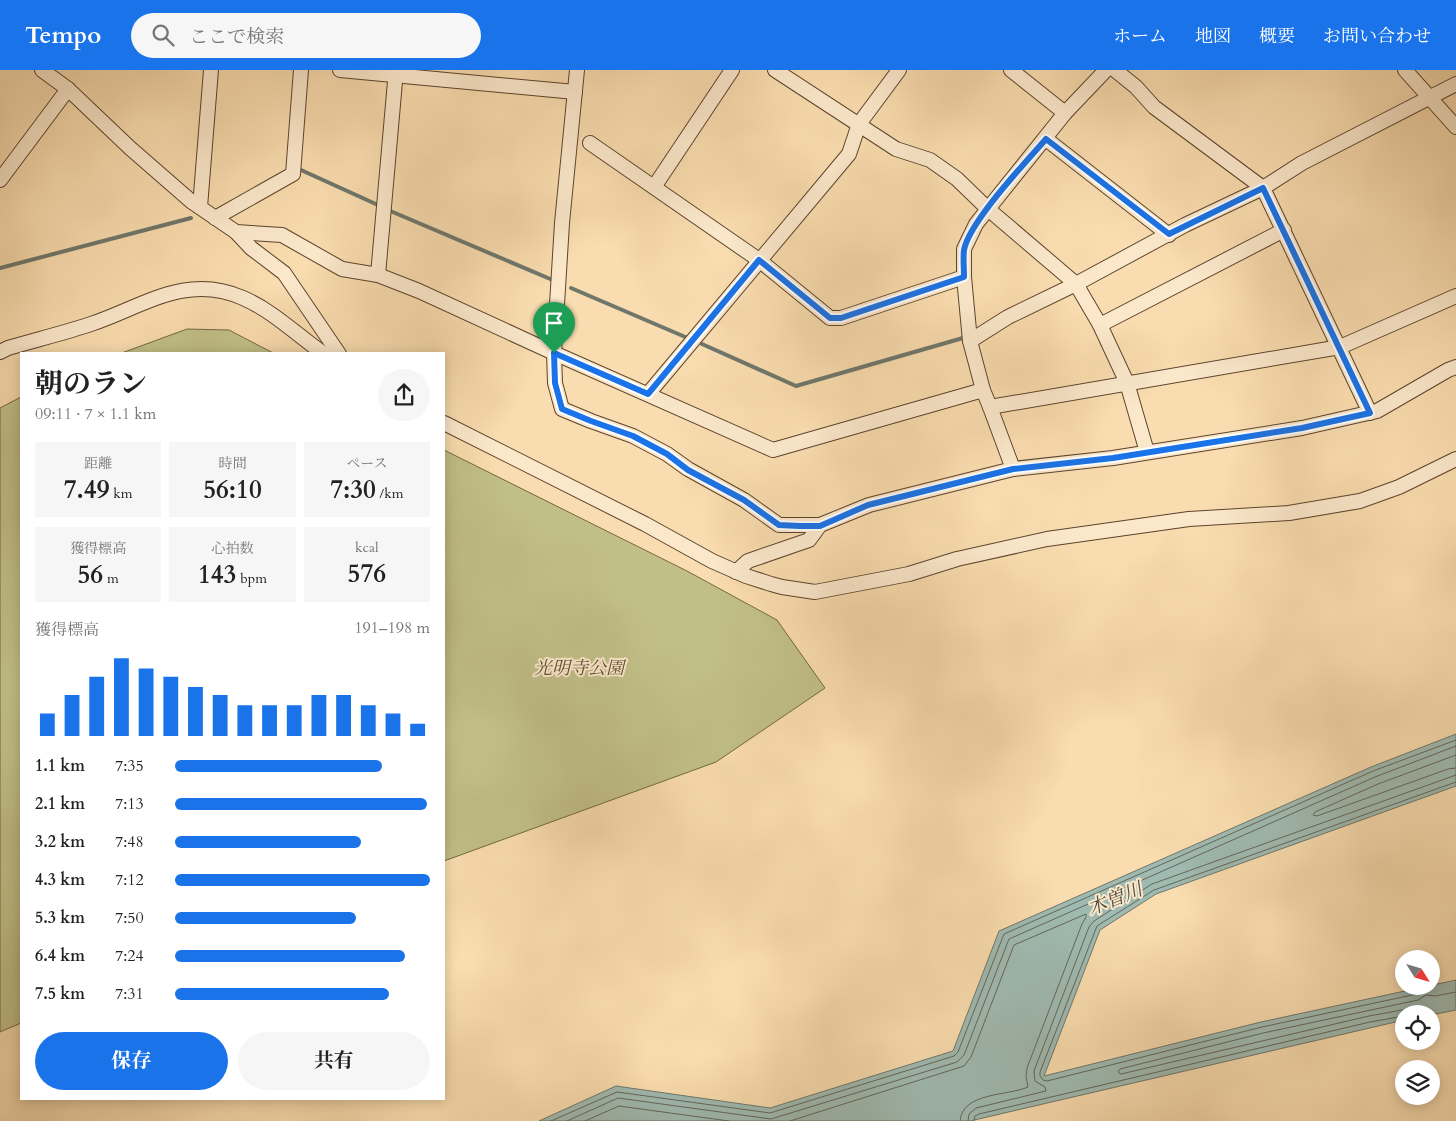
<!DOCTYPE html>
<html lang="ja">
<meta charset="utf-8">
<style>
:root{--surface:#fff;--page:#f6f6f6;--text:#222;--muted:#767676;--accent:#1a73e8}
body{margin:0;font-family:Cardo,"Noto Serif JP",serif;background:var(--page);color:var(--text);height:100vh;display:flex;flex-direction:column;font-size:19px;white-space:nowrap}
*{box-sizing:border-box;margin:0}
p{font-size:16px;color:var(--muted)}
.icon{flex:none;width:28px;height:28px;fill:none;stroke:currentColor;stroke-width:2;stroke-linecap:round;stroke-linejoin:round}
.map{position:relative;flex:1;overflow:hidden}
.details{position:absolute;left:20px;top:282px;width:425px;height:748px;display:flex;flex-direction:column;background:var(--surface);border-radius:0px;box-shadow:0 2px 12px #0003}
.details>*{flex:none}
.needle{width:32px;rotate:127deg}
.buttons{position:absolute;left:1395px;top:880px;display:grid;gap:10px}
.buttons a{display:grid;place-items:center;width:45px;height:45px;border-radius:50%;background:var(--surface);box-shadow:0 2px 12px #0003;font-size:25px}
.pin{position:absolute;display:grid;place-items:center;width:42px;height:42px;color:#fff;margin:-51px -21px;border-radius:50% 50% 50% 0;rotate:-45deg;box-shadow:0 0 5px #0007}
.pin .icon{rotate:45deg}
.round{display:grid;place-items:center;flex:none;width:52px;height:52px;border-radius:26px;background:var(--page)}
.overview{display:flex;align-items:center;justify-content:space-between;height:85px;padding:0 15px}
h1{font-size:28px;font-weight:700;line-height:38px}
.figures{display:grid;grid-template-columns:repeat(3,1fr);gap:8px;height:85px;padding:5px 15px}
.figures div{display:grid;align-content:center;border-radius:0px;background:var(--page);text-align:center}
.figures b{font-size:25px;font-weight:700}
.figures small{font-size:14px;font-weight:400}
.figures p{font-size:14px}
.chart{height:140px;padding:10px 15px}
.chart p{display:flex;justify-content:space-between}
.chart svg{width:100%;height:90px;margin-top:5px;stroke:var(--accent);stroke-width:6}
.primary-button{display:flex;gap:10px;margin-top:auto;padding:10px 15px}
.primary-button a{flex:1;height:58px;border-radius:30px;background:var(--accent);color:#fff;font-size:20px;font-weight:700;line-height:58px;text-align:center}
.primary-button a+a{background:var(--page);color:var(--text)}
ul{padding:0 15px;list-style:none;font-size:16px}
li{display:grid;grid-template-columns:80px 60px 1fr;align-items:center;height:38px}
li i{height:12px;border-radius:6px;background:var(--accent)}
header{display:flex;align-items:center;gap:30px;box-sizing:border-box;height:70px;padding:0 25px;background:var(--accent);color:#fff}
header strong{font-size:24px}
nav{display:flex;gap:28px;margin-inline-start:auto;font-size:18px}
.search{width:350px;height:45px;background:var(--page);display:flex;align-items:center;gap:12px;box-sizing:border-box;padding:0 18px;border-radius:28px;color:var(--muted);font-size:19px}
.map>svg:first-child{display:block}
</style>
<header>
<strong>Tempo</strong>
<div class="search"><svg class="icon" aria-label="search" viewBox="0 0 24 24"><circle cx="10" cy="10" r="6"/><path d="M15 15l6 6"/></svg>ここで検索</div>
<nav><a>ホーム</a><a>地図</a><a>概要</a><a>お問い合わせ</a></nav>
</header>
<div class="map">
<svg width="1456" height="1051" viewBox="0 0 1456 1051">
<rect width="100%" height="100%" fill="#f9dcaf"/>
<filter id="stains"><feTurbulence type="fractalNoise" baseFrequency=".004" numOctaves="4"/><feColorMatrix values="0 0 0 0 .2 0 0 0 0 .09 0 0 0 0 .02 0 0 0 .5 -.17"/></filter>
<radialGradient id="worn" r=".72"><stop offset=".6" stop-color="#630" stop-opacity="0"/><stop offset="1" stop-color="#630" stop-opacity=".3"/></radialGradient>
<g fill="#c1bf88" stroke="#746844">
<polygon points="187,259 229,260 275,284 119,284"/>
<polygon points="21,327 21,953 0,962 0,338"/>
<polygon points="444,380 687,501 777,550 825,618 716,692 444,791"/>
</g>
<polygon fill="#9fbab1" stroke="#6f776b" points="1456,664 1456,716 1156,824 1100,860 1044,1006 1261,952 1456,910 1456,940 1431,945 1431,944 1404,944 1404,950 970,1051 539,1051 616,1016 770,1038 953,981 999,861 1371,697"/>
<g fill="none" stroke-linecap="round" stroke-linejoin="round">
<g stroke="#646659" stroke-width="1">
<polyline points="1456,685 1378,714 1315,742 1313,745 1317,746 1448,699 1456,698"/>
<polyline points="1422,916 1421,921 1417,924 1262,957 1047,1011 1043,1010 1040,1006 1040,1002 1097,856 1154,820 1456,712"/>
<polyline points="1412,944 1402,940 1369,946 1121,1004 1118,1002 1120,999 1263,963 1418,930 1426,925 1435,926 1456,922"/>
<polyline points="551,1051 617,1022 770,1043 954,986 958,982 1004,864 1373,701 1456,670"/>
<polyline points="567,1051 618,1028 771,1049 957,992 964,985 1009,869 1375,707 1456,676"/>
<polyline points="585,1051 619,1036 729,1051"/>
<path d="M790,1051L964,996L971,987L1014,875L1086,844V847L1082,854L1027,998L1026,1006L1028,1017C1008,1026 962,1022 960,1051"/>
<polyline points="968,1051 969,1044 976,1038 1046,1021 1045,1017 1035,1011 1034,1001 1089,857 1094,851 1152,814 1456,705"/>
<polyline points="974,1051 975,1046 979,1044 1370,952 1404,946"/>
</g>
<g stroke="#6f776b" stroke-width="4">
<polyline points="301,100 378,135"/>
<polyline points="388,140 555,211"/>
<polyline points="0,198 191,148"/>
<polyline points="571,218 690,269"/>
<polyline points="702,274 796,316 963,268"/>
</g>
<defs>
<g id="minor">
<polyline points="42,0 68,19 130,78 192,132 236,162 282,165 342,199 378,205 419,221 554,283 773,380 983,320"/>
<polyline points="340,0 575,22"/>
<polyline points="577,0 562,153 554,283 555,313 562,339 591,351 633,366 667,384 688,399 744,430 779,455 820,455"/>
<polyline points="775,0 896,79 930,90 957,109 988,139 1076,214 1100,255 1127,313 1147,382"/>
<polyline points="1011,0 1065,43"/>
<polyline points="1106,0 1065,43 988,139 976,154 964,179 964,207 970,271 983,320 990,337 1340,277 1456,226"/>
<polyline points="1115,0 1136,17 1154,37 1263,118 1370,343"/>
<polyline points="1405,0 1456,57"/>
<polyline points="1046,69 1169,165"/>
<polyline points="590,73 759,190 830,248 841,248 964,207"/>
<polyline points="0,110 68,19"/>
<polyline points="654,117 732,0"/>
<polyline points="200,137 211,0"/>
<polyline points="215,148 293,104 301,0"/>
<polyline points="236,162 251,178 284,203 339,284"/>
<polyline points="378,205 396,0"/>
<polyline points="1100,255 1284,160"/>
<polyline points="970,271 1008,247 1076,214 1185,155 1263,118 1302,93 1456,14"/>
<path d="M0,282L8,278C35,270 64,263 91,254C144,236 186,203 243,228C273,241 297,265 324,284"/>
<polyline points="648,324 849,84 859,54 899,0"/>
<polyline points="990,337 1013,399"/>
<polyline points="444,353 645,454 712,491 746,506 771,514 782,517 815,522 909,504 957,489 1047,469 1189,449 1289,443 1360,431 1399,417 1456,389"/>
<polyline points="736,502 748,491 809,470 820,455 869,435 1013,399 1113,388 1302,358 1377,341 1448,300 1456,297"/>
</g>
</defs>
<use href="#minor" stroke="#5c442c" stroke-width="16"/>
<use href="#minor" stroke="#fbe8cb" stroke-width="14"/>
</g>
<g fill="none" stroke-linecap="round" stroke-linejoin="round">
<defs>
<path id="route" d="M1046,69L1169,164L1263,118L1370,343L1302,358L1113,388L1013,399L868,435L820,456H800L779,455L744,430L688,400L667,384L633,366L591,351L562,339L555,313L554,283L648,324L759,190L830,248H841L964,207C964,198 963,188 964,180C969,152 1026,92 1046,69Z"/>
</defs>
<use href="#route" stroke="#fff" stroke-width="10"/>
<use href="#route" stroke="#1a73e8" stroke-width="6"/>
</g>
<g text-anchor="middle" dominant-baseline="central" stroke-width="4" stroke-linejoin="round" paint-order="stroke">
<g font-size="18" font-style="italic" fill="#5e4f30" stroke="#fbe8cb">
<text x="579" y="598">光明寺公園</text>
</g>
<g font-size="19" font-style="italic" fill="#524d3f" stroke="#fbe8cb">
<text transform="translate(1115 829) rotate(-22)">木曽川</text>
</g>
</g>
<rect width="100%" height="100%" filter="url(#stains)"/>
<rect width="100%" height="100%" fill="url(#worn)"/>
</svg>
<div class="buttons">
<a><svg class="needle" viewBox="-14 -14 28 28"><path d="M0-13l5 13h-10z" fill="#e53935"/><path d="M0 13l5-13h-10z" fill="#767676"/></svg></a>
<a><svg class="icon" aria-label="locate" viewBox="0 0 24 24"><circle cx="12" cy="12" r="6"/><path d="M12 2v4M12 18v4M2 12h4M18 12h4"/></svg></a>
<a><svg class="icon" aria-label="layers" viewBox="0 0 24 24"><path d="M12 4l9 5-9 5-9-5zM3 14l9 5 9-5"/></svg></a>
</div>
<div class="pin" style="left:554px;top:283px;background:#1e9e55"><svg class="icon" aria-label="arrive" viewBox="0 0 24 24"><path d="M6 21V4h12l-3 4 3 4H6"/></svg></div>
<section class="details">
<div class="overview"><div><h1>朝のラン</h1><p>09:11 · 7 × 1.1 km</p></div><a class="round"><svg class="icon" aria-label="share" viewBox="0 0 24 24"><path d="M12 15V3M7 8l5-5 5 5M5 13v7h14v-7"/></svg></a></div>
<div class="figures">
<div><p>距離</p><b>7.49<small> km</small></b></div>
<div><p>時間</p><b>56:10</b></div>
<div><p>ペース</p><b>7:30<small> /km</small></b></div>
</div>
<div class="figures">
<div><p>獲得標高</p><b>56<small> m</small></b></div>
<div><p>心拍数</p><b>143<small> bpm</small></b></div>
<div><p>kcal</p><b>576</b></div>
</div>
<div class="chart"><p><span>獲得標高</span>191–198 m</p>
<svg viewBox="0 0 160 44" preserveAspectRatio="none"><path d="M5 44V33M15 44V24M25 44V15M35 44V6M45 44V11M55 44V15M65 44V20M75 44V24M85 44V29M95 44V29M105 44V29M115 44V24M125 44V24M135 44V29M145 44V33M155 44V38"/></svg>
</div>
<ul>
<li><b>1.1 km</b>7:35<i style="width:81%"></i></li>
<li><b>2.1 km</b>7:13<i style="width:99%"></i></li>
<li><b>3.2 km</b>7:48<i style="width:73%"></i></li>
<li><b>4.3 km</b>7:12<i style="width:100%"></i></li>
<li><b>5.3 km</b>7:50<i style="width:71%"></i></li>
<li><b>6.4 km</b>7:24<i style="width:90%"></i></li>
<li><b>7.5 km</b>7:31<i style="width:84%"></i></li>
</ul>
<div class="primary-button"><a>保存</a><a>共有</a></div>
</section>
</div>
